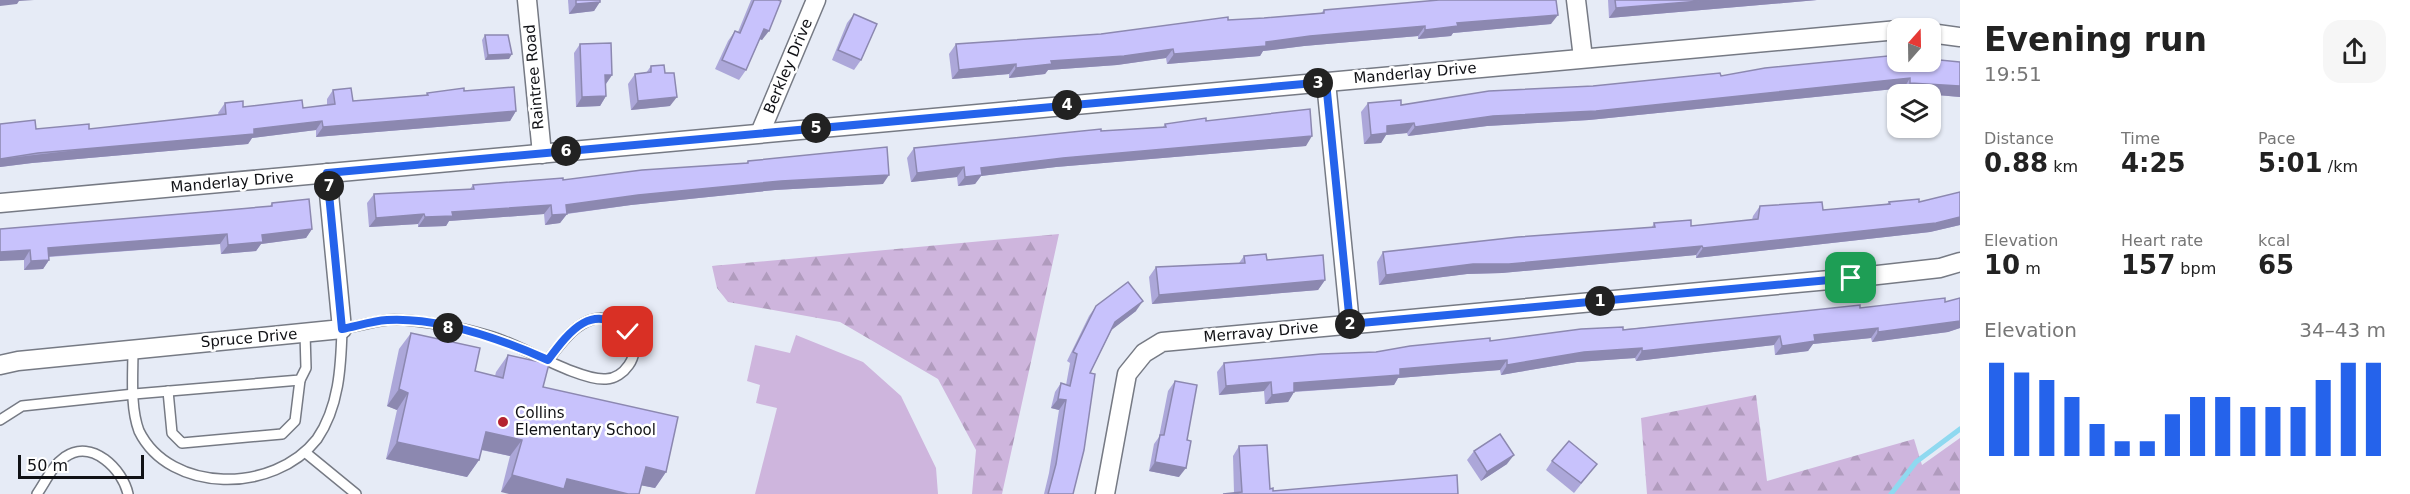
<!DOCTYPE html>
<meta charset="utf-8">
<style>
:root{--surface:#fff;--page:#f6f6f6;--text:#222;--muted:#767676;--accent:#2563eb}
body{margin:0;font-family:"DejaVu Sans",sans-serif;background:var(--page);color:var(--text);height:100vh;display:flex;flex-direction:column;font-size:22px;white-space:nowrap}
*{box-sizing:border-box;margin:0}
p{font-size:20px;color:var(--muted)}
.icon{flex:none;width:33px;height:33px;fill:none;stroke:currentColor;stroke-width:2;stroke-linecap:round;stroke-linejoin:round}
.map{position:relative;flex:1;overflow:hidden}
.details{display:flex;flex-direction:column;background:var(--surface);width:450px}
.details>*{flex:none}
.needle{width:39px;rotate:20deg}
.buttons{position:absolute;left:1887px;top:18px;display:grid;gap:12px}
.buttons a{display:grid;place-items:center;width:54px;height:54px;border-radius:12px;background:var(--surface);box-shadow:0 2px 4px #0004;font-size:30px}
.scale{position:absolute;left:18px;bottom:15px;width:126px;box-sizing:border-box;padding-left:6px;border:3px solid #101115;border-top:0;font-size:16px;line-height:21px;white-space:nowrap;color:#101115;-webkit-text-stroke:4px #fff;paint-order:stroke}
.pin{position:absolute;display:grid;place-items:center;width:51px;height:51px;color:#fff;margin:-26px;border-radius:12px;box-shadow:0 3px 9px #0006}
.km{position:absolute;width:30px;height:30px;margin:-15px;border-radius:50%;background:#222;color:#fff;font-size:16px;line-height:30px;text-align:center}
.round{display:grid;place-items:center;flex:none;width:63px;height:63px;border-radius:18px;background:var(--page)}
.summary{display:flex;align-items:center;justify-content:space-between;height:102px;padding:0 24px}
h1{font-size:33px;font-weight:700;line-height:45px}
.metrics{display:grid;grid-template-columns:repeat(3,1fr);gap:9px;height:102px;padding:6px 24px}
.metrics div{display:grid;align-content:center}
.metrics b{font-size:26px;font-weight:700}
.metrics small{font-size:16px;font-weight:400}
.metrics p{font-size:16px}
.chart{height:168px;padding:12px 24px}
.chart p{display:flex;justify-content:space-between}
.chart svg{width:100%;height:108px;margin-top:6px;stroke:var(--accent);stroke-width:6}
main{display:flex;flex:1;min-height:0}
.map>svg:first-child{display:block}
</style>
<main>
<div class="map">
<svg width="1960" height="494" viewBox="0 0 1960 494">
<defs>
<pattern id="forest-firs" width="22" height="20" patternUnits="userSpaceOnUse" patternTransform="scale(1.5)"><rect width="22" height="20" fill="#ceb5dd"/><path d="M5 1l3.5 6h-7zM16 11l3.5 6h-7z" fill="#b09bbd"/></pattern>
</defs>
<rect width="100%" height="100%" fill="#e6ebf6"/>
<g fill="url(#forest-firs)">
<polygon points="1059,234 1002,494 972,494 976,450 938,379 840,322 728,302 717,288 712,266"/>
<polygon points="1756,395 1767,481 1914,439 1922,465 1960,438 1960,494 1647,494 1641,418"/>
</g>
<polygon fill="#ceb5dd" points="796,335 863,362 901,396 936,468 938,494 755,494 777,408 756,403 760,385 747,381 755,345 790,353"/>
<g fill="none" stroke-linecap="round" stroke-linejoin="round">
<polyline stroke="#8fd9f0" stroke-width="5" points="1891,494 1916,462 1960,429"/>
<defs>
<g id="lane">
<path d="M133,349C133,375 130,407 139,431C170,494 274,494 317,439C339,407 341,367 342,329C357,326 372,322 387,320C415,318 477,330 504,341C528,350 582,381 606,379C624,378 640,356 632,339C629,331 621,324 613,321C585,309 563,340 548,360"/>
<polyline points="168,391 172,433 182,443 282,434 295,421 300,380"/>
<polyline points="0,420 22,406 134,394 300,380 306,368 305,333"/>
<polyline points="306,453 356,494"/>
<path d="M37,494C46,481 52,466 65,457C92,438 123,470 128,494"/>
</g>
<g id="street">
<polyline points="527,0 542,154"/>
<polyline points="1576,0 1583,58"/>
<polyline points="1930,33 1960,37"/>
<polyline points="1326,82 1350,324"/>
<polyline points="760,133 816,0"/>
<polyline points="0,203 1898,30"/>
<polyline points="0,365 18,361 342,329 327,173"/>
<polyline points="1105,494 1127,374 1144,353 1162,342 1851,278 1940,268 1960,262"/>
</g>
</defs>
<use href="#lane" stroke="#767a84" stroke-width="12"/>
<use href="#street" stroke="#767a84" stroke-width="21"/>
<use href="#lane" stroke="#fff" stroke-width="9"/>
<use href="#street" stroke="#fff" stroke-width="18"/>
</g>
<g fill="#aca7d9">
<polygon points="568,0 600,0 594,11 569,14"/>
<polygon points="751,0 778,0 762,40 760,39 746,70 739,80 715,69 728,41 735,31 738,32"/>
<polygon points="1608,0 1817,0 1609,18"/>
<polygon points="1324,10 1551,24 1453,33 1451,36 1418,39 1418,36 1304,46 1263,51 1260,56 1167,64 1166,58 1117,65 1048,70 1045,74 1009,78 1009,74 952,79 949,54 956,44 1101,34 1228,20 1264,18 1321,13"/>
<polygon points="854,14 861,60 854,70 832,60 847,23"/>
<polygon points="485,35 509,59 485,60 482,40"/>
<polygon points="580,44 612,75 606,84 606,96 600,106 576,107 574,53"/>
<polygon points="1960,62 1960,97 1903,92 1904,88 1589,120 1487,126 1408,136 1407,133 1386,135 1381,143 1364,144 1361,112 1368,103 1401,105 1593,86 1721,76"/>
<polygon points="651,66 670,106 631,110 628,84 635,74 646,73"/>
<polygon points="333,90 353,101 426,95 427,93 464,91 516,111 510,121 316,137 316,130 252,138 248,144 32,163 0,167 0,124 36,129 89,129 219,115 218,113 225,103 243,107 303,108 327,105 327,99"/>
<polygon points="1206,121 1306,146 1056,167 981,176 975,184 958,186 957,177 911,182 907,158 914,148 1101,131 1163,127 1165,124"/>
<polygon points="748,161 883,184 775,190 631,205 567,214 560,223 545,225 544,214 449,221 446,226 418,227 418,224 369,227 367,203 374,194 470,189 473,185 563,180 746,163"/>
<polygon points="1960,192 1960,225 1930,232 1696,258 1696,255 1502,273 1467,274 1379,285 1377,262 1383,252 1652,227 1654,223 1691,226 1752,220 1753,216 1760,206 1823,210 1887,204 1889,202 1919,202"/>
<polygon points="272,203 312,229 306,238 261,244 256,251 221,254 220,244 49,257 49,260 43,269 24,270 24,260 0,229 205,212 270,206"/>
<polygon points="1244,256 1267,260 1325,280 1318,290 1152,304 1149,277 1156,267 1239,263"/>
<polygon points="1960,298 1960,328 1948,332 1872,342 1871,338 1813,344 1808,351 1775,355 1774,345 1636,361 1635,358 1577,362 1501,375 1500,370 1398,378 1394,385 1294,392 1288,402 1265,404 1264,391 1219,395 1217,372 1224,363 1376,352 1490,341 1860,308 1945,302"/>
<polygon points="1096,306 1136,311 1112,329 1090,373 1073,494 1044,494 1049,473 1059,410 1051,408 1055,392 1061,383 1066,385 1070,363 1067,361 1089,316"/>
<polygon points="411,333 475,371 495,376 496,372 508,355 543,387 666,472 655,488 641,485 501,492 510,456 481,450 479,460 467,477 386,459 397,410 387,406 399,349"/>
<polygon points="1175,381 1179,477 1149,471 1154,444 1159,437 1168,391"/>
<polygon points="1239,446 1270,489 1273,491 1234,493 1233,456"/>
<polygon points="1474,451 1507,464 1481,481 1467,460"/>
<polygon points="1552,461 1590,473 1574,493 1546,470"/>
</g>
<g fill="#8c88b0">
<polygon points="0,0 34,0 19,1 17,4 0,6"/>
<polygon points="1712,0 1817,0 1609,18 1616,8"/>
<polygon points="600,2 594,11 569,14 576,4"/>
<polygon points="1558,15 1551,24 1453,33 1451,36 1418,39 1425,30 1457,23"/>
<polygon points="1425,26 1418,36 1304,46 1263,51 1260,56 1167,64 1174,54 1310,36"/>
<polygon points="764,29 769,31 762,40 757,38"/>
<polygon points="1173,49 1166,58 1117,65 1048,70 1045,74 1009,78 1016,68 1051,61"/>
<polygon points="512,54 509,59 485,60 488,55"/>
<polygon points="1016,64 1009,74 952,79 959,70"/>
<polygon points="605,75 612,75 605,85"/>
<polygon points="1910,78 1904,88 1589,120 1487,126 1408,136 1415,127 1493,116"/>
<polygon points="1910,83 1960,86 1960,97 1903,92"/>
<polygon points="606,96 600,106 576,107 582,97"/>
<polygon points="677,97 670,106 631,110 638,101"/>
<polygon points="516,111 510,121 316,137 323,127"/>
<polygon points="322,121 316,130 252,138 248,144 32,163 0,167 0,159"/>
<polygon points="1414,123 1407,133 1386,135 1381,143 1364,144 1371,135 1387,126"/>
<polygon points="1312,136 1306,146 1056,167 981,176 975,184 958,186 965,177 981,168 1063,158"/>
<polygon points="964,167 957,177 911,182 917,173"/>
<polygon points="889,175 883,184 775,190 631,205 564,214 567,214 560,223 545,225 552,215 566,205 638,195 781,181"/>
<polygon points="551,205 544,214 449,221 446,226 418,227 425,217 452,212"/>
<polygon points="424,214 418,224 369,227 376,218"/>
<polygon points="1960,217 1960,225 1930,232 1696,258 1703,248"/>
<polygon points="312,229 306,238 261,244 256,251 221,254 228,245 262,235"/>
<polygon points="227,234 220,244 42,257 48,248"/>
<polygon points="1702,246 1696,255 1502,273 1467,274 1379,285 1386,275 1473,264"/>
<polygon points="30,250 24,260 0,261 0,252"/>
<polygon points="49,260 43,269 24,270 31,261"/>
<polygon points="1325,280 1318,290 1152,304 1159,295"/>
<polygon points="1143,301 1136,311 1109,332 1115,322"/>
<polygon points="1960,321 1960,328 1948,332 1872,342 1878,332"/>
<polygon points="1878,328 1871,338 1813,344 1808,351 1775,355 1782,346 1814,335"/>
<polygon points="1780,336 1774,345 1636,361 1642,351"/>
<polygon points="1642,348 1635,358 1577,362 1501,375 1507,365 1584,352"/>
<polygon points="1507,360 1500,370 1398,378 1394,385 1287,392 1294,383 1400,369"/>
<polygon points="1271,382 1264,391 1219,395 1226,386"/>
<polygon points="399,389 408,393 397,410 387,406"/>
<polygon points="1294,392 1288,402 1265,404 1272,395"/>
<polygon points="1058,399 1066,400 1059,410 1051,408"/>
<polygon points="486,432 522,440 510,456 474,448"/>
<polygon points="397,442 479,460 467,477 386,459"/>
<polygon points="1514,455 1507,464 1481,481 1487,472"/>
<polygon points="1155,462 1186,468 1179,477 1149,471"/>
<polygon points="646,467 666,472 655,488 634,484"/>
<polygon points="512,475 567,479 628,494 509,494 501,492"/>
</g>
<g fill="#c8c2fc" stroke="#8c88b0" stroke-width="1.5">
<polygon points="576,0 600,0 600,2 576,4"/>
<polygon points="754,0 778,0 781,1 769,31 764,29 746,70 722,60 735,31 740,33"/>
<polygon points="1439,0 1556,0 1558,15 1457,23 1458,26 1425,30 1425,26 1310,36 1266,42 1266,46 1174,54 1173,49 1124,56 1051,61 1052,64 1016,68 1016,64 959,70 956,44 1101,34 1228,17 1228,20 1264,18 1324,13 1324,10"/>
<polygon points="1615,0 1712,0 1616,8"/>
<polygon points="854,14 877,24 861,60 838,50"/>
<polygon points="485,35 508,35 512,54 488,55"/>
<polygon points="611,43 612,75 605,75 606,96 582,97 580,44"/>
<polygon points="1898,55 1898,62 1930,62 1930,59 1960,62 1960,86 1910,83 1910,78 1596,111 1493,116 1415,127 1414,123 1387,126 1387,133 1371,135 1368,103 1401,100 1401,105 1489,91 1593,86 1720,73 1721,76 1765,68"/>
<polygon points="664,65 665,73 674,73 677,97 638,101 635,74 651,72 651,66"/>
<polygon points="514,87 516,111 323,127 322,121 254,129 254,134 38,153 0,159 0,124 35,120 36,129 89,124 89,129 226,114 225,103 243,101 243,107 302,100 303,108 335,104 333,90 351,88 353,101 428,95 427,93 464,88 464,91"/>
<polygon points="1310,109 1312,136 1063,158 981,168 982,175 965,177 964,167 917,173 914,148 1101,129 1101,131 1166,127 1165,124 1206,118 1206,121"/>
<polygon points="887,147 889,175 781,181 638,195 566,205 567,214 552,215 551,205 452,212 453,216 425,217 424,214 376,218 374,194 474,189 473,185 563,178 563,180 642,170 748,163 748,161"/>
<polygon points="1960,192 1960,217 1936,223 1703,248 1702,246 1509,264 1473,264 1386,275 1383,252 1518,237 1655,227 1654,223 1691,220 1691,226 1758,219 1760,206 1822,202 1823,210 1890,204 1889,202 1919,199 1919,202"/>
<polygon points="309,199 312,229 262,235 263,242 228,245 227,234 48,248 49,260 31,261 30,250 0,252 0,229 205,212 272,206 272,203"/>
<polygon points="1266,254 1267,260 1323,255 1325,280 1159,295 1156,267 1245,263 1244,256"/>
<polygon points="1128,282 1143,301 1115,322 1090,373 1095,374 1084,450 1073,494 1048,494 1056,464 1066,400 1058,399 1061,383 1070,386 1077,354 1073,352 1096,306"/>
<polygon points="1945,298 1945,302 1960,298 1960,321 1878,332 1878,328 1814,335 1815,341 1782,346 1780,336 1642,351 1642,348 1584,352 1507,365 1507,360 1400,369 1400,375 1294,383 1294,392 1272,395 1271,382 1226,386 1224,363 1321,354 1376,352 1410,346 1490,338 1490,341 1581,329 1623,327 1623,330 1860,305 1860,308"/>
<polygon points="411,333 480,348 475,371 503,378 508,355 549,364 543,387 678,417 666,472 646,467 639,494 628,494 567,479 564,489 512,475 522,440 486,432 479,460 397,442 408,393 399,389"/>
<polygon points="1175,381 1197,385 1187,440 1191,441 1186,468 1155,462 1160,435 1164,435"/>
<polygon points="1500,434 1514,455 1487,472 1474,451"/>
<polygon points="1569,441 1597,464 1581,483 1552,461"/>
<polygon points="1267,445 1270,489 1273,488 1273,491 1457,475 1458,494 1223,494 1242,492 1239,446"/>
</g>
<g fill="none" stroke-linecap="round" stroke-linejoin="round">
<defs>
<path id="route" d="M628,332C593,301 570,330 548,360C501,339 440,317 387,320C372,321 357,326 342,329L327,173L1326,82L1350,324L1851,278"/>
</defs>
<use href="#route" stroke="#fff" stroke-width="12"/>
<use href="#route" stroke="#2563eb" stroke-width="8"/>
</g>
<circle fill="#b42330" stroke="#fff" stroke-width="2" cx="503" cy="422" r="6"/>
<g text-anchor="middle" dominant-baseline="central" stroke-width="5" stroke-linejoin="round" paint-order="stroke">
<g font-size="15" fill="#101115" stroke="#fff">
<text transform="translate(788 66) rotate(-67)">Berkley Drive</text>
<text transform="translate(1415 73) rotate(-5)">Manderlay Drive</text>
<text transform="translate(534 77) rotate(-95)">Raintree Road</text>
<text transform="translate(232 182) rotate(-5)">Manderlay Drive</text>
<text transform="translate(1261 332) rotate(-5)">Merravay Drive</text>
<text transform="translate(249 338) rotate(-5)">Spruce Drive</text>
</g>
<g font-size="15" fill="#101115" stroke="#fff" text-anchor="start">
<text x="515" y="413">Collins<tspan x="515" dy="17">Elementary School</tspan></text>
</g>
</g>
</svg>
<div class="buttons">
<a><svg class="needle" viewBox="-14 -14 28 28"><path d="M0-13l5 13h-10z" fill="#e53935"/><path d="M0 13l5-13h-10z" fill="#767676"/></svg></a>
<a><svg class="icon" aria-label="layers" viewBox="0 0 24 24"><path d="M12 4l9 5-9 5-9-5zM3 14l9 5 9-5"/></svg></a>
</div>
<div class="scale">50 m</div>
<div class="pin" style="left:1851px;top:278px;background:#1e9e55"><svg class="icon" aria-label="arrive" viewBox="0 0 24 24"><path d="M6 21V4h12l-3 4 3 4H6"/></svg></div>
<div class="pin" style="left:628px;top:332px;background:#d93025"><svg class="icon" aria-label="check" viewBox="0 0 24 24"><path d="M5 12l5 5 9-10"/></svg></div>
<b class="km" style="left:1600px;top:301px">1</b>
<b class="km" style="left:1350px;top:324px">2</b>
<b class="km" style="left:1318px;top:83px">3</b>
<b class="km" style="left:1067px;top:105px">4</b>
<b class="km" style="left:816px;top:128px">5</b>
<b class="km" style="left:566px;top:151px">6</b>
<b class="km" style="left:329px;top:186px">7</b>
<b class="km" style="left:448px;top:328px">8</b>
</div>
<section class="details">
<div class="summary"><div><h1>Evening run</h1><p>19:51</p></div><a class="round"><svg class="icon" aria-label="share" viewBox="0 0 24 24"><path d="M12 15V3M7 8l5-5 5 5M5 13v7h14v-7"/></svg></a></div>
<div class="metrics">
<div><p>Distance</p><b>0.88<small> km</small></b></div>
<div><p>Time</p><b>4:25</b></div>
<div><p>Pace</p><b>5:01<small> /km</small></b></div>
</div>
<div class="metrics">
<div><p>Elevation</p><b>10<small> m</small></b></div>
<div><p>Heart rate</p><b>157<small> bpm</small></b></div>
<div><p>kcal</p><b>65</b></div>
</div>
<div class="chart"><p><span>Elevation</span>34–43 m</p>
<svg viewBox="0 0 160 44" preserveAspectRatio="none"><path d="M5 44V6M15 44V10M25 44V13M35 44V20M45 44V31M55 44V38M65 44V38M75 44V27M85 44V20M95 44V20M105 44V24M115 44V24M125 44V24M135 44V13M145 44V6M155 44V6"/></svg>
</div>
</section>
</main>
